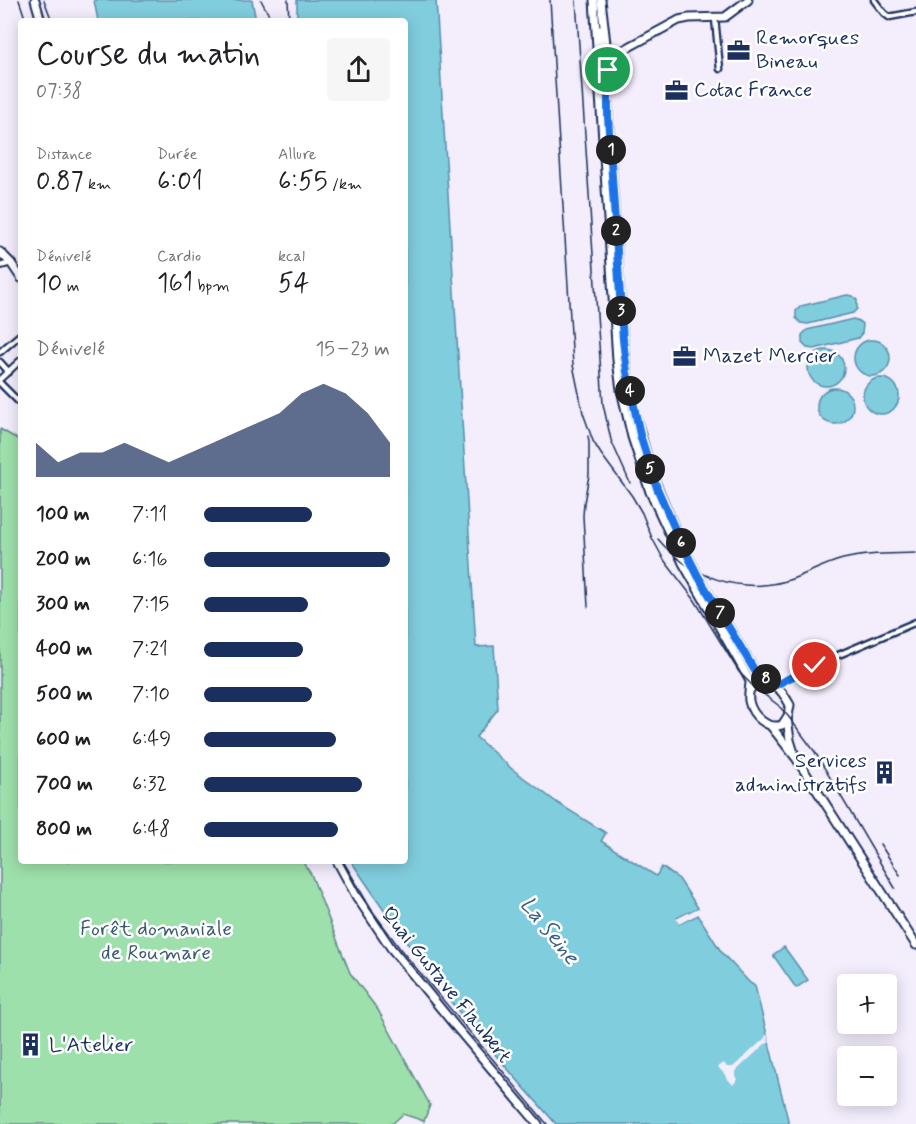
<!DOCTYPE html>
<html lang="fr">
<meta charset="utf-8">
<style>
:root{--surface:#fff;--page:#f6f6f6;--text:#202124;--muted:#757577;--accent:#1b2f5e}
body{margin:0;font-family:Mynerve,sans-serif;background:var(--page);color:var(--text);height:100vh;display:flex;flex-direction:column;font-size:22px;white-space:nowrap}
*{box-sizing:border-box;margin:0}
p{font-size:20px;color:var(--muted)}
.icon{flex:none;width:33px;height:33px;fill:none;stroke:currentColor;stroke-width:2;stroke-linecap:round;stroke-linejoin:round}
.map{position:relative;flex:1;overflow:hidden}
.sheet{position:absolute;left:18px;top:18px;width:390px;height:846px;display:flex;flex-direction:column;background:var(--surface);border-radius:6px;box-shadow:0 3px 15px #0003}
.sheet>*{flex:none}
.tools{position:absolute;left:837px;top:974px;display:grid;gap:12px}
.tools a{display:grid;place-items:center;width:60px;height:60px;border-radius:6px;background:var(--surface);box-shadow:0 3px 15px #0003;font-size:30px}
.pin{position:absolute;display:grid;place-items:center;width:51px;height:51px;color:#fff;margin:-26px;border:3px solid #fff;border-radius:50%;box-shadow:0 2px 6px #0007}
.km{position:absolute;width:30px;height:30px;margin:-15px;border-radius:50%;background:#222;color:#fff;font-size:16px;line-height:30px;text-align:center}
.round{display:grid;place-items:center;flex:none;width:63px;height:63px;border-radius:6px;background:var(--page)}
.headline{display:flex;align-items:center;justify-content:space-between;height:102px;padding:0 18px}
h1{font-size:33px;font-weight:600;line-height:45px}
.figures{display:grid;grid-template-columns:repeat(3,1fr);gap:9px;height:102px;padding:6px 18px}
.figures div{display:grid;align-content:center}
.figures b{font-size:26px;font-weight:600}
.figures small{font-size:16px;font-weight:400}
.figures p{font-size:16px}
.chart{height:168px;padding:12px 18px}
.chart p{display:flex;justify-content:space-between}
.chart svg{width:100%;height:108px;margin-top:6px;fill:var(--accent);opacity:.7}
ul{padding:0 18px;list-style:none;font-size:20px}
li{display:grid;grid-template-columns:96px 72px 1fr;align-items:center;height:45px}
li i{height:15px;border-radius:8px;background:var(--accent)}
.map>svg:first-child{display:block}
</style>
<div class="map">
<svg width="916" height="1124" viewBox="0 0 916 1124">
<rect width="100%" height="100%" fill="#f3edfc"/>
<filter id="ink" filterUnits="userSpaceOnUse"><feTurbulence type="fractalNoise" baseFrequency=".0167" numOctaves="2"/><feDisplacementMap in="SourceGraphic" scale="12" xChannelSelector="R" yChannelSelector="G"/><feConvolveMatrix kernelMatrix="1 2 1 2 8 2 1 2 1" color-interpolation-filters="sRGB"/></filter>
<g filter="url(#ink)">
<polygon fill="#9de0ab" stroke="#5c8884" stroke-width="1.5" points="0,429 21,441 21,861 302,861 311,874 350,973 378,1010 430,1105 424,1121 403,1114 392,1124 0,1124"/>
<g fill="#80cdde" stroke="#588eab" stroke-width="1.5">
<polygon points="94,0 252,0 256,21 98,21"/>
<path d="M297,0H436L476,647L494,646L498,709L476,737L512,769L559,804L606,833L601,841L656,876L662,867L679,879L698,908L677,918L679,924L698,915L722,953L750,983L755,986L789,1124H556C517,1079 476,1035 440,988C409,947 380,904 351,861H405V21H297Z"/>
<polygon points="847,295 853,296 857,300 857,309 853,313 808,324 801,323 796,318 796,311 801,306"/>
<polygon points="853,319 859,321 863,325 862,333 858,338 814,349 807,348 802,343 802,335 807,330"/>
<circle cx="872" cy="358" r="18"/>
<circle cx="826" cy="368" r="18"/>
<circle cx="881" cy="396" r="18"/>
<circle cx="835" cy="406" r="18"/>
<polygon points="784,947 808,980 796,988 773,955"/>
</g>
<g fill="#f3edfc">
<polygon points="698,908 699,910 684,918 697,912 700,913 679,924 676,919"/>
<polygon points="767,1034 769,1043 765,1044 736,1071 735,1076 738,1079 733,1085 727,1078 726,1075 725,1075 718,1067 724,1063 727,1067 733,1067 764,1039"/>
</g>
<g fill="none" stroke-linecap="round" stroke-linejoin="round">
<defs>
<g id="street">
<polyline points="874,0 884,13 889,17 916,12"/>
<polyline points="715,18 720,69"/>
<polyline points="0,266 11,263"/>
<polyline points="0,352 21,334"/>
<polyline points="0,362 9,372"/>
<polyline points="0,379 21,360"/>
<polyline points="0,383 21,404"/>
<polyline points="776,685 815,665 916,622"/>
</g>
<g id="secondary">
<polyline points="35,0 41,21"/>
<path d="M594,0L617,360L621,390L632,437L650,492L683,563L750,681C750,687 748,695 749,701C752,716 768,730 782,725L788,716L790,705C782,690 765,668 750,690"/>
<polyline points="601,0 608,61 608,116 623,340 627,372 634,410 652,474 678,536 698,576 755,671 768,681"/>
<polyline points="600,30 603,57"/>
<polyline points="598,61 603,57 616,54 679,20 689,18 725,17 748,0"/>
<polyline points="0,252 11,263 21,278"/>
<polyline points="787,718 790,740 794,753"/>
<polyline points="771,726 796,758 916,945"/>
<polyline points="337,861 356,896 391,948 456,1027 538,1124"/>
</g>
</defs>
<use href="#street" stroke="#1b2f5e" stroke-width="9"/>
<use href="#secondary" stroke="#1b2f5e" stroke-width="11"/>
<use href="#street" stroke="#fff" stroke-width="4.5"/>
<use href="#secondary" stroke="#fff" stroke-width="7"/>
<g stroke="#1b2f5e" stroke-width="1.5">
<polyline points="19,0 26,21"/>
<polyline points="44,0 52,21"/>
<polyline points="261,0 272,21"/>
<polyline points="288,0 289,21"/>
<polyline points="550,0 573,365 583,413 593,441 601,454 632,496 642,513 652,538 664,560 694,599 739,672 753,686 778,705 788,716 815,752 895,888"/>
<polyline points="576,0 603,404 611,440 630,483"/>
<polyline points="588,436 589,442 589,475 584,503 583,516 588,607"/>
<path d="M658,539C690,577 739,594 786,581C806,575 823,564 843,559C866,553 891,554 916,553"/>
<polyline points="880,844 900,875"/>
<polyline points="343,861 371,909 401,950 547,1124"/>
</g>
</g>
</g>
<g fill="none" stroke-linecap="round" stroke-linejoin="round" filter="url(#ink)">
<defs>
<polyline id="route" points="608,70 608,117 623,340 627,372 640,435 657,488 678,536 698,576 755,671 768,681 776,685 815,665"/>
</defs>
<use href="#route" stroke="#fff" stroke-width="12"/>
<use href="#route" stroke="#1a73e8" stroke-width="8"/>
</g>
<defs>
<symbol id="office-bare" viewBox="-9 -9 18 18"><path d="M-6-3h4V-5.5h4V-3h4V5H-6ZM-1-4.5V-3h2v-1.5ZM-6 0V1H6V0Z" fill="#1b2f5e" stroke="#fff" stroke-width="2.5" paint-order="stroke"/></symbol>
<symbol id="building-bare" viewBox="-9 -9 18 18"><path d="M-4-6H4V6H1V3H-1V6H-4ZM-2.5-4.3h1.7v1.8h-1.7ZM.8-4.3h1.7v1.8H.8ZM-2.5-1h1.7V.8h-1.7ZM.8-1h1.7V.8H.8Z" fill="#1b2f5e" stroke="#fff" stroke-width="2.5" paint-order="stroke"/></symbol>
</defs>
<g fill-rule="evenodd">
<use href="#office-bare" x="722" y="34" width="33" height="33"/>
<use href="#office-bare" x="660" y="74" width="33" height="33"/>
<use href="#office-bare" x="668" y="340" width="33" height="33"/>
<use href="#building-bare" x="868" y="756" width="33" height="33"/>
<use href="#building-bare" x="14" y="1028" width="33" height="33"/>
</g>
<g text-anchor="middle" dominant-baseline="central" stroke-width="5" stroke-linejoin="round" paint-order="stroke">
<g font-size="21" fill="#1b2f5e" stroke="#fff" text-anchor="start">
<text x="756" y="38">Remorques<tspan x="756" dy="24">Bineau</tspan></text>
<text x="694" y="90">Cotac France</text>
<text x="703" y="356">Mazet Mercier</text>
<text x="867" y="761" text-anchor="end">Services<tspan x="867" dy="24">administratifs</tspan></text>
<text x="49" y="1045">L'Atelier</text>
</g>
<g font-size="21" fill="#3c5b71" stroke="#fff">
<text x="156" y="929">Forêt domaniale<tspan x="156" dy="24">de Roumare</tspan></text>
</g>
<g font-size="21" fill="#1b2f5e" stroke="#fff">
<text transform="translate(446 985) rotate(51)">Quai Gustave Flaubert</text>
</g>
<g font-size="22" font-style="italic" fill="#395e84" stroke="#fff">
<text transform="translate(549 931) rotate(51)">La Seine</text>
</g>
</g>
</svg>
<div class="tools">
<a>+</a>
<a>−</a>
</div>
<div class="pin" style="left:608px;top:70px;background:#1e9e55"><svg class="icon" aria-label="arrive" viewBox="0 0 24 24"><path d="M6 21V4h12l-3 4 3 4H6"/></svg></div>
<div class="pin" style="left:815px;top:665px;background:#d93025"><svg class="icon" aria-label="check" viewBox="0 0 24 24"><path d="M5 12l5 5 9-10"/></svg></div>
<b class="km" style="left:611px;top:150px">1</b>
<b class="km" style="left:616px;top:231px">2</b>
<b class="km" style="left:621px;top:311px">3</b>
<b class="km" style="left:630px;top:391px">4</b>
<b class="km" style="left:650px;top:469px">5</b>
<b class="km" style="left:681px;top:543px">6</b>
<b class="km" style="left:720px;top:613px">7</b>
<b class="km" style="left:766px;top:679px">8</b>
<section class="sheet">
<div class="headline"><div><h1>Course du matin</h1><p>07:38</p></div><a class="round"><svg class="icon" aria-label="share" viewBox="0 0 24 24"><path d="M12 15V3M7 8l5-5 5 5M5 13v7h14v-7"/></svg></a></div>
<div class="figures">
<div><p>Distance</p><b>0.87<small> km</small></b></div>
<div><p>Durée</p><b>6:01</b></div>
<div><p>Allure</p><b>6:55<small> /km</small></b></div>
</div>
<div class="figures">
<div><p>Dénivelé</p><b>10<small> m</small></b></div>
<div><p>Cardio</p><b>161<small> bpm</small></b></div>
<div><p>kcal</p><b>54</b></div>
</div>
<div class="chart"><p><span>Dénivelé</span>15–23 m</p>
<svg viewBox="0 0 160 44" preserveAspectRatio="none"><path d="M0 44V30L10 38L20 34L30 34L40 30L50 34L60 38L70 34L80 30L90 26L100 22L110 18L120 10L130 6L140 10L150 18L160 30V44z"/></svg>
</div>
<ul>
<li><b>100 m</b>7:11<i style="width:58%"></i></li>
<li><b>200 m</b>6:16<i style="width:100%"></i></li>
<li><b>300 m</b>7:15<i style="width:56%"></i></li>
<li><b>400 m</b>7:21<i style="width:53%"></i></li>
<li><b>500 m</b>7:10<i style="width:58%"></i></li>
<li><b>600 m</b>6:49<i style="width:71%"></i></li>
<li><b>700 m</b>6:32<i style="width:85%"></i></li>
<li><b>800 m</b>6:48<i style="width:72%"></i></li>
</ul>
</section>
</div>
